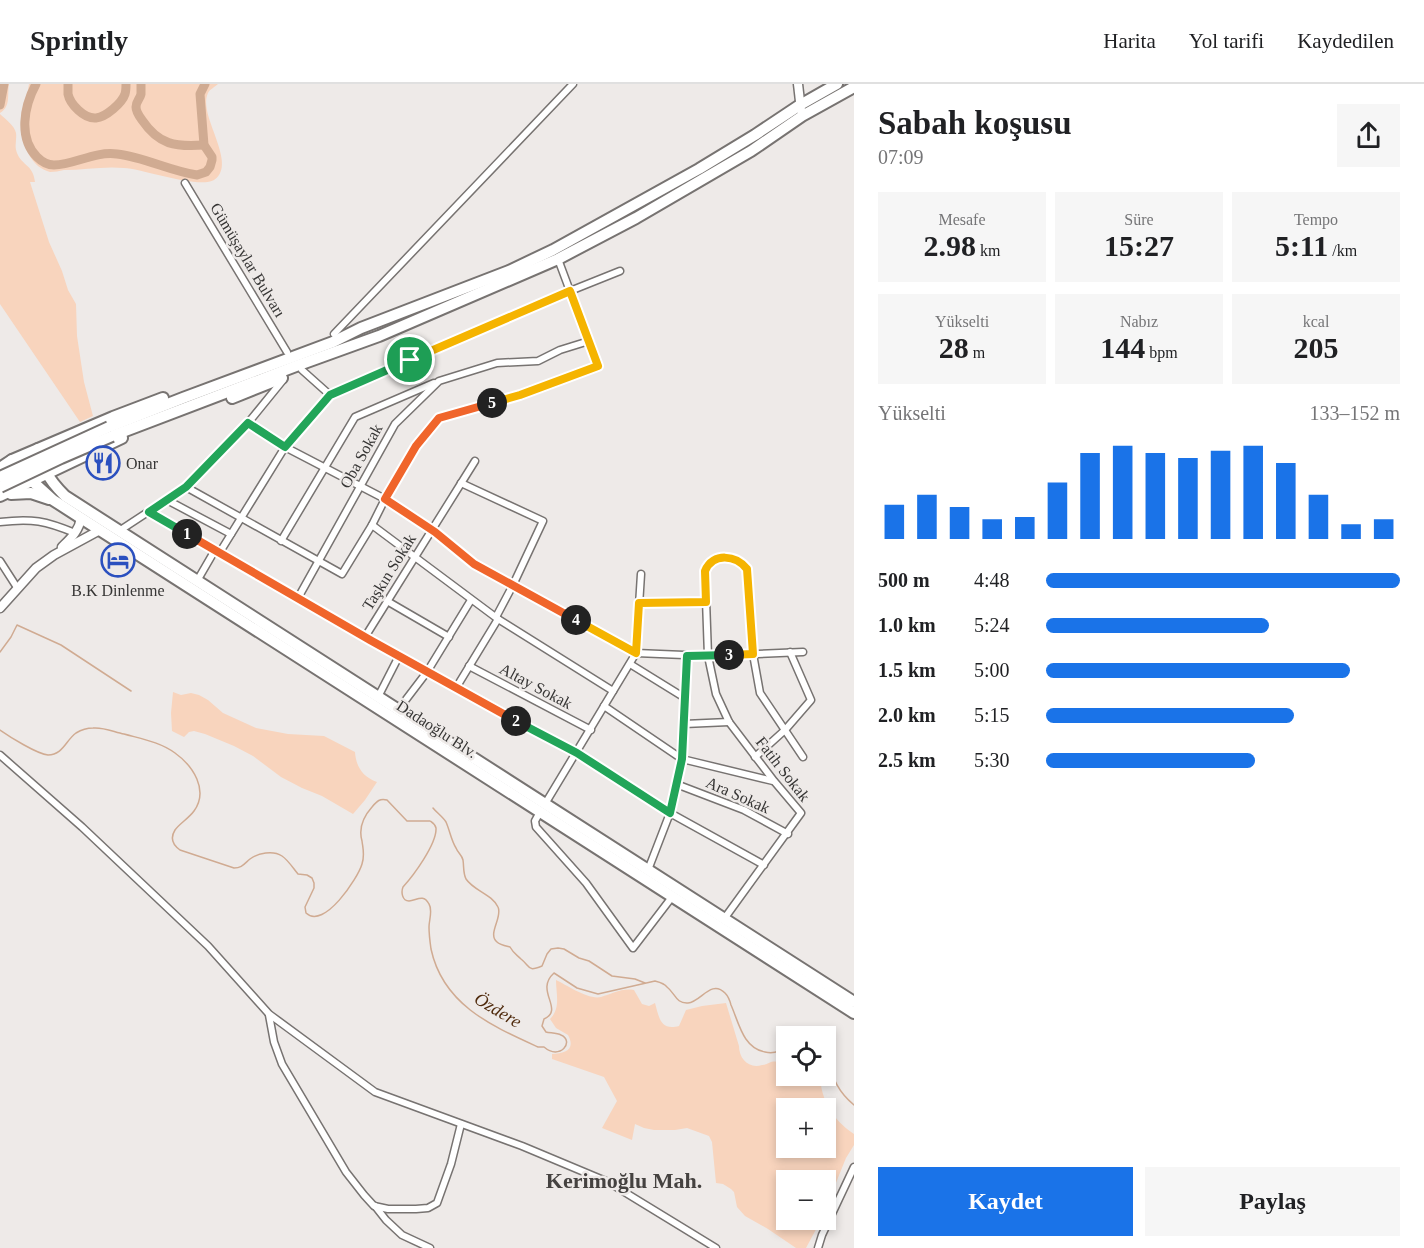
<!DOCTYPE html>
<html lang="tr">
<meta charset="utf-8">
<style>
:root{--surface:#fff;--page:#f6f6f6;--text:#202124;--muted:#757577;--line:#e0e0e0;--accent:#1a73e8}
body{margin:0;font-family:Georgia,serif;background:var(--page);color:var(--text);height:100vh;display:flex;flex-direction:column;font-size:22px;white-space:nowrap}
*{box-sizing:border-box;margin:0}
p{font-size:20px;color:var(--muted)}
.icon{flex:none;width:33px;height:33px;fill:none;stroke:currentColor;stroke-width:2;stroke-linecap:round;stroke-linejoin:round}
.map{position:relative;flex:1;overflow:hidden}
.panel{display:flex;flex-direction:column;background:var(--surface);width:570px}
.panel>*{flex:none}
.fabs{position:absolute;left:776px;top:942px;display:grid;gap:12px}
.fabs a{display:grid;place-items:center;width:60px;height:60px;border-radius:0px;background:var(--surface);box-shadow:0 3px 9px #0003;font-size:30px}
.pin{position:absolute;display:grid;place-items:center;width:51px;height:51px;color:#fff;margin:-26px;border:3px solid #fff;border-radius:50%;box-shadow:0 2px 6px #0007}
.km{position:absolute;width:30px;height:30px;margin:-15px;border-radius:50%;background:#222;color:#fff;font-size:16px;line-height:30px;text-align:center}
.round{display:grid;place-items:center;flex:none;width:63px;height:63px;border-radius:0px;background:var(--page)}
.headline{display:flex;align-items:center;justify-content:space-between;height:102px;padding:0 24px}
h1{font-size:33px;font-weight:700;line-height:45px}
.figures{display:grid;grid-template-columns:repeat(3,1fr);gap:9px;height:102px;padding:6px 24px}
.figures div{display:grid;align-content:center;border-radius:0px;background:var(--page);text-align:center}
.figures b{font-size:30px;font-weight:700}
.figures small{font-size:16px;font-weight:400}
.figures p{font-size:16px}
.chart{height:168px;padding:12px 24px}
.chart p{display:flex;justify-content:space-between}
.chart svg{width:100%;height:108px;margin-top:6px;stroke:var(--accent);stroke-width:6}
.button{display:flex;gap:12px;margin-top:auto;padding:12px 24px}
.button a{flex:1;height:69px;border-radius:0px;background:var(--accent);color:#fff;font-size:24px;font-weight:700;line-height:69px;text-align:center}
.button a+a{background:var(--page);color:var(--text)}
ul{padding:0 24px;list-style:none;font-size:20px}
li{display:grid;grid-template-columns:96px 72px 1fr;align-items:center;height:45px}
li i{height:15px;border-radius:8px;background:var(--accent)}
header{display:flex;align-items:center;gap:36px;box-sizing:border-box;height:84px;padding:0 30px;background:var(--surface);border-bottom:2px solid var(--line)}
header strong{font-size:28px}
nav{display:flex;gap:33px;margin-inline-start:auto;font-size:21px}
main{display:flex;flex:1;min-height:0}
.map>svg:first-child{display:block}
</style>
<header>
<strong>Sprintly</strong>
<nav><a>Harita</a><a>Yol tarifi</a><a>Kaydedilen</a></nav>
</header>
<main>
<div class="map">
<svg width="854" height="1164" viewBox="0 0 854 1164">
<rect width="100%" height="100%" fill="#eeeae8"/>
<g fill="#f8d4bd" fill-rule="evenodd">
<path d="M0,0H9C7,12 11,22 0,29Z"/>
<path d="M29,0H218C215,3 210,5 208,9C197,31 239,80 214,96C199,105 143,85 124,84C104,82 84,86 64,86C59,87 55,88 50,88C46,87 42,85 38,82C23,68 19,46 22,27C24,18 28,9 29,0Z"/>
<path d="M0,30C5,35 15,42 16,49C17,56 14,62 17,69C22,82 33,80 35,98H30L49,158L62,187L68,206L76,220L77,252L84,298L93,332L80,338L0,220Z"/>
<path d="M173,608L181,611L191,609L199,611L208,616L223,629L256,644L288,650L324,652L355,668C356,683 363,693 377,698L365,716L353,730L322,712L302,704L281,693L253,672L234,662L205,650L194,647L189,648L184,653L172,647L171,629Z"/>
<path d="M556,896C567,901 588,916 601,913C612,910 621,904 634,906L642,920L649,922L655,919C659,933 660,947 679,942L686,926L702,922L726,919L739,962C739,975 749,985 762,981C765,981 768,979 771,978C776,977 781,978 786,980V992H820C821,1016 833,1036 854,1050V1061L846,1074L825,1126V1096H786V1136H821L806,1164H796L768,1145L745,1132L737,1123L734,1108L731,1105L723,1100L716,1099L712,1058L709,1052L687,1044L675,1046H654L644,1044L635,1040L632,1056L602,1044L617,1017L604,993L552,975V970C565,969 576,966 568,951L556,944L550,935C561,924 556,910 556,896ZM786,1024H825V1064H786Z"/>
</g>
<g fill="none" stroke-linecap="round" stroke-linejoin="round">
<g stroke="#d0ab92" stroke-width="1.5">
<polyline points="0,568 11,553 17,541 61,561 131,607"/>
<path d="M0,646C10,653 37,670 48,671C63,671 66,656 76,649C81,646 87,644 93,644C104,643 114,648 124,650C142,655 160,658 175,669C193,682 209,706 194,727C189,734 178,741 175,746C170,754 173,761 180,766L234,784C242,784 244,780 250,775C258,769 273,766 282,772C288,776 293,784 298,790L307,791L312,794L314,799V804L305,823L306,829C324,846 358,794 362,780C365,771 363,765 362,757C358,743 364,732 372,723C377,717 380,714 387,716L407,737H430C433,739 435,740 436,744C437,760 413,792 403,803C401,808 402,817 409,817C416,817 423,809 429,820C433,826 429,836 429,843C429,850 430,858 431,865C443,921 492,942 538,963H544C560,977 575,957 561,951C557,949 550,949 546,948L542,942L544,935C565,925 534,907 554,889L577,904L598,910L655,897C659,898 664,899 667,903C675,909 676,920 688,919C701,918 711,895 725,909C728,912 730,917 731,921C739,939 743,964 765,968C774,970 780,968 786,962"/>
<path d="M433,724C437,729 443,733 446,738C450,747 451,756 456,764C458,769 462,771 463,776C464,783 463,789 466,795C474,807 492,810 498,823C503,833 487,850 497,858C500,861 506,862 510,863C514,870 516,870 521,875C531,883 527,888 542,882L547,870L551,865L558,864L564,865L579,874L589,877L612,892L635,895L645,899"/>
<path d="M825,968C833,991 834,1004 854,1021"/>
</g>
<g stroke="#d0ab92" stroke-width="9">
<path d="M36,0C24,22 18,54 37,73C42,78 47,81 54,81C74,81 94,67 117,70C144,73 170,87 197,91L206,88L210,83L212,76V73L204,61L200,10L205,0"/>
<path d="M68,0C68,1 68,9 68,10C70,20 84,35 96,34C106,33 122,19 125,10C126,7 126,3 126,0"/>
<path d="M141,0C141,1 141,9 141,10C140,15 136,17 136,23C136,28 139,32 142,36C159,61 175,63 204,61"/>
<polyline points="0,21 4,0"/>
</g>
<defs>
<g id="street">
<polyline points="185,99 287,268"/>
<polyline points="334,250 573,0"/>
<polyline points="302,286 330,311"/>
<polyline points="248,339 285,363 385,415 435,448 474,480 636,569 708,572 803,568"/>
<polyline points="461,399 543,437 513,501 496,533"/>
<polyline points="186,403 342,490 372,441 385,415 416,361 439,334 520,311 598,282 558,175"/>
<polyline points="167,416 231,450"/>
<polyline points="149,428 370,556 577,669 670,729 764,781"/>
<path d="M0,438C32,434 46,437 75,449"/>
<polyline points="372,441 498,535 613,607"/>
<polyline points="119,447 186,403 248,339 283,296"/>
<polyline points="281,457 355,333 434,299"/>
<polyline points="220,468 285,363 330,311 570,207 620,187"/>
<polyline points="0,477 18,505"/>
<polyline points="197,497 215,466"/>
<polyline points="298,514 395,340 439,297 497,279 538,277 560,266 589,257"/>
<polyline points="387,517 449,553"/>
<polyline points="639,519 706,518"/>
<polyline points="365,553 475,377"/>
<polyline points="630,580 685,614"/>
<polyline points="469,582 591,646"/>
<polyline points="456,604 498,535"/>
<polyline points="378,613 399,572"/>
<polyline points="604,622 682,675 773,697"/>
<polyline points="398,626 427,588 471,516"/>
<polyline points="684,640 729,638"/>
<polyline points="0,671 82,743 208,862 269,930 375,1008 522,1062 608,1098 716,1164"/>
<polyline points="755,673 785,646 811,616 790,568"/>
<polyline points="676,700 744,726 788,750"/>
<polyline points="545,720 636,569 641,490"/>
<polyline points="540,728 535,737 536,743 586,799 633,864 672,813"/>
<polyline points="648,786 670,729 682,675 687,572"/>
<path d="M724,835L801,729L774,697L729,638L716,610L708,572L705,487C713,468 736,471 747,485L753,570L760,609L803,673"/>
<polyline points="269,931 274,958 282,980 346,1088 364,1111 374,1122 388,1125 416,1125 428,1124 437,1119 451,1080 461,1040"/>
<polyline points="375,1122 386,1136 402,1151 430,1164"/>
<polyline points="818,1164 822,1151 854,1083"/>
</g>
<g id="secondary">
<polyline points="798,0 801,26"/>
<path d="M62,463C71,454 79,447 81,434"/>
<polyline points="0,524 36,484 54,471 100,446"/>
</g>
<g id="highway">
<polyline points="232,314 282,294"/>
<polyline points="109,343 183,314 333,258 361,244 509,187 553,166 699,85 755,51 800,21 837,0"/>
<polyline points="112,352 296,282 379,252 558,175 636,134 751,67 802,32 854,3"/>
<path d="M38,365C42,373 44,381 47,389C51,398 58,405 65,412L854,918"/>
<polyline points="12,376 19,388 31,396 53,416 81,434 854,929"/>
<polyline points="0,384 12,376 113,333 163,314"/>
<polyline points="11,410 31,409 49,415"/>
<polyline points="0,412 122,354"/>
</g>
</defs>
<use href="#street" stroke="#777371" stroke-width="9"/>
<use href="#secondary" stroke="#777371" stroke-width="11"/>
<use href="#highway" stroke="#777371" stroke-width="14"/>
<use href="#street" stroke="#fff" stroke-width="6"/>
<use href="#secondary" stroke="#fff" stroke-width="8"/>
<use href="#highway" stroke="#fff" stroke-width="10"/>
<defs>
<g id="highway-bridge">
<polyline points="0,393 109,343"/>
<polyline points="0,403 61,374 112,352"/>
</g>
</defs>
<use href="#highway-bridge" stroke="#777371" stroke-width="14" stroke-linecap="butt"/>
<use href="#highway-bridge" stroke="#fff" stroke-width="10"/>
</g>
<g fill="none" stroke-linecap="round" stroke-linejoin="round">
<defs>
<polyline id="split-1" points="187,450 149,428 186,403 248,339 285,363 330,311 410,276"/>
<polyline id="split-2" points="187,450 370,556 516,637"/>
<polyline id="split-3" points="516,637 577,669 670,729 682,675 687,572 729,571"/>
<path id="split-4" d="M576,536L636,569L639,519L706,518L705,487C713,468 736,471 747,485L753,570L729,571"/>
<polyline id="split-5" points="492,319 439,334 416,362 385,415 435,448 474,480 576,536"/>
<polyline id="split-6" points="410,276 570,207 598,282 520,311 492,319"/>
</defs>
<use href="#split-1" stroke="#fff" stroke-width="12"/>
<use href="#split-2" stroke="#fff" stroke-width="12"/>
<use href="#split-3" stroke="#fff" stroke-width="12"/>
<use href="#split-4" stroke="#fff" stroke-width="12"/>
<use href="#split-5" stroke="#fff" stroke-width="12"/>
<use href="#split-6" stroke="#fff" stroke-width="12"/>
<use href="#split-1" stroke="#22a559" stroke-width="8"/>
<use href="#split-2" stroke="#f0652b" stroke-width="8"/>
<use href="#split-3" stroke="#22a559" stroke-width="8"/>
<use href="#split-4" stroke="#f5b400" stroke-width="8"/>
<use href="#split-5" stroke="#f0652b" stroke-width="8"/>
<use href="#split-6" stroke="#f5b400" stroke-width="8"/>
</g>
<defs>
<symbol id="restaurant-ring" viewBox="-11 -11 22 22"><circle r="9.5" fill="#eeeae8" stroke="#2b50bf" stroke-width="1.5"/><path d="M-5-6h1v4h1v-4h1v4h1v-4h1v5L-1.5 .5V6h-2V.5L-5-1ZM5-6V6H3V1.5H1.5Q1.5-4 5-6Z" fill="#2b50bf"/></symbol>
<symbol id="hotel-ring" viewBox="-11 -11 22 22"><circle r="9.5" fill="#eeeae8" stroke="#2b50bf" stroke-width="1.5"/><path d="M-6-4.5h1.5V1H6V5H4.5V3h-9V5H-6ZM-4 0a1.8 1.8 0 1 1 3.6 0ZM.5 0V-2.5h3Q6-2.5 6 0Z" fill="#2b50bf"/></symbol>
</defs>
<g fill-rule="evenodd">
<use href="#restaurant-ring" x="84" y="360" width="38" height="38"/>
<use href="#hotel-ring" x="99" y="457" width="38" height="38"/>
</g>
<g text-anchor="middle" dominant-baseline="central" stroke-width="5" stroke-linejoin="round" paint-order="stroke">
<g font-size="16" fill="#373635" stroke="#eeeae8">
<text transform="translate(248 176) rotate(59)">Gümüşaylar Bulvarı</text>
<text transform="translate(361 372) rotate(-61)">Oba Sokak</text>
<text transform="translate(389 488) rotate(-58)">Taşkın Sokak</text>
<text transform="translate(536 602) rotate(28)">Altay Sokak</text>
<text transform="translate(437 645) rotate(33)">Dadaoğlu Blv.</text>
<text transform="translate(783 685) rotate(52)">Fatih Sokak</text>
<text transform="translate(738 711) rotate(24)">Ara Sokak</text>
</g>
<g font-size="16" fill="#373635" stroke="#eeeae8" text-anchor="start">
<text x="126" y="379">Onar</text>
<text x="118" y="506" text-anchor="middle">B.K Dinlenme</text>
</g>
<g font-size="18" font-style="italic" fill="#4f2a0c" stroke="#eeeae8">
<text transform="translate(498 926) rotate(31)">Özdere</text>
</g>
<g font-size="22" font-weight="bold" fill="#454240" stroke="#eeeae8">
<text x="624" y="1096">Kerimoğlu Mah.</text>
</g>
</g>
</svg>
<div class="fabs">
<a><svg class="icon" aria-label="locate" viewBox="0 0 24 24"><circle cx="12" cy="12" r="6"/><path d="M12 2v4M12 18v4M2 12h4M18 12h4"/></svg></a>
<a>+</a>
<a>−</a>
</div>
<div class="pin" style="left:410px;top:276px;background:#1e9e55"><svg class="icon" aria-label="arrive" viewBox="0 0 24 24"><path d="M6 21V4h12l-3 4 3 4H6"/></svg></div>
<b class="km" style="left:187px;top:450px">1</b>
<b class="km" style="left:516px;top:637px">2</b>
<b class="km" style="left:729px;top:571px">3</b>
<b class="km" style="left:576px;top:536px">4</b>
<b class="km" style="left:492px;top:319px">5</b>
</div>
<section class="panel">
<div class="headline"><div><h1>Sabah koşusu</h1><p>07:09</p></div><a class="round"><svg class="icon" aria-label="share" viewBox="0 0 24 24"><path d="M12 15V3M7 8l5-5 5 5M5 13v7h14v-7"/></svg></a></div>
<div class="figures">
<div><p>Mesafe</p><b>2.98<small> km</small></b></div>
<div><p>Süre</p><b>15:27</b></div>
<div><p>Tempo</p><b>5:11<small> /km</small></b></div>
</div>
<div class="figures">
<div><p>Yükselti</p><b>28<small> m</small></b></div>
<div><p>Nabız</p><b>144<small> bpm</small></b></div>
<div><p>kcal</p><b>205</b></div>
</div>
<div class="chart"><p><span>Yükselti</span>133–152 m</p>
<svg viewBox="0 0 160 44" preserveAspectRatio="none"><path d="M5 44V30M15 44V26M25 44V31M35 44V36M45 44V35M55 44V21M65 44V9M75 44V6M85 44V9M95 44V11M105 44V8M115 44V6M125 44V13M135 44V26M145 44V38M155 44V36"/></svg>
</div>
<ul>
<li><b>500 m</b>4:48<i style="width:100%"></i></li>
<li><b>1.0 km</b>5:24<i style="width:63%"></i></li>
<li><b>1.5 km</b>5:00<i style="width:86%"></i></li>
<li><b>2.0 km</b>5:15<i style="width:70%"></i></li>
<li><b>2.5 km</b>5:30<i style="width:59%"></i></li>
</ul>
<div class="button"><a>Kaydet</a><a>Paylaş</a></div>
</section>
</main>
